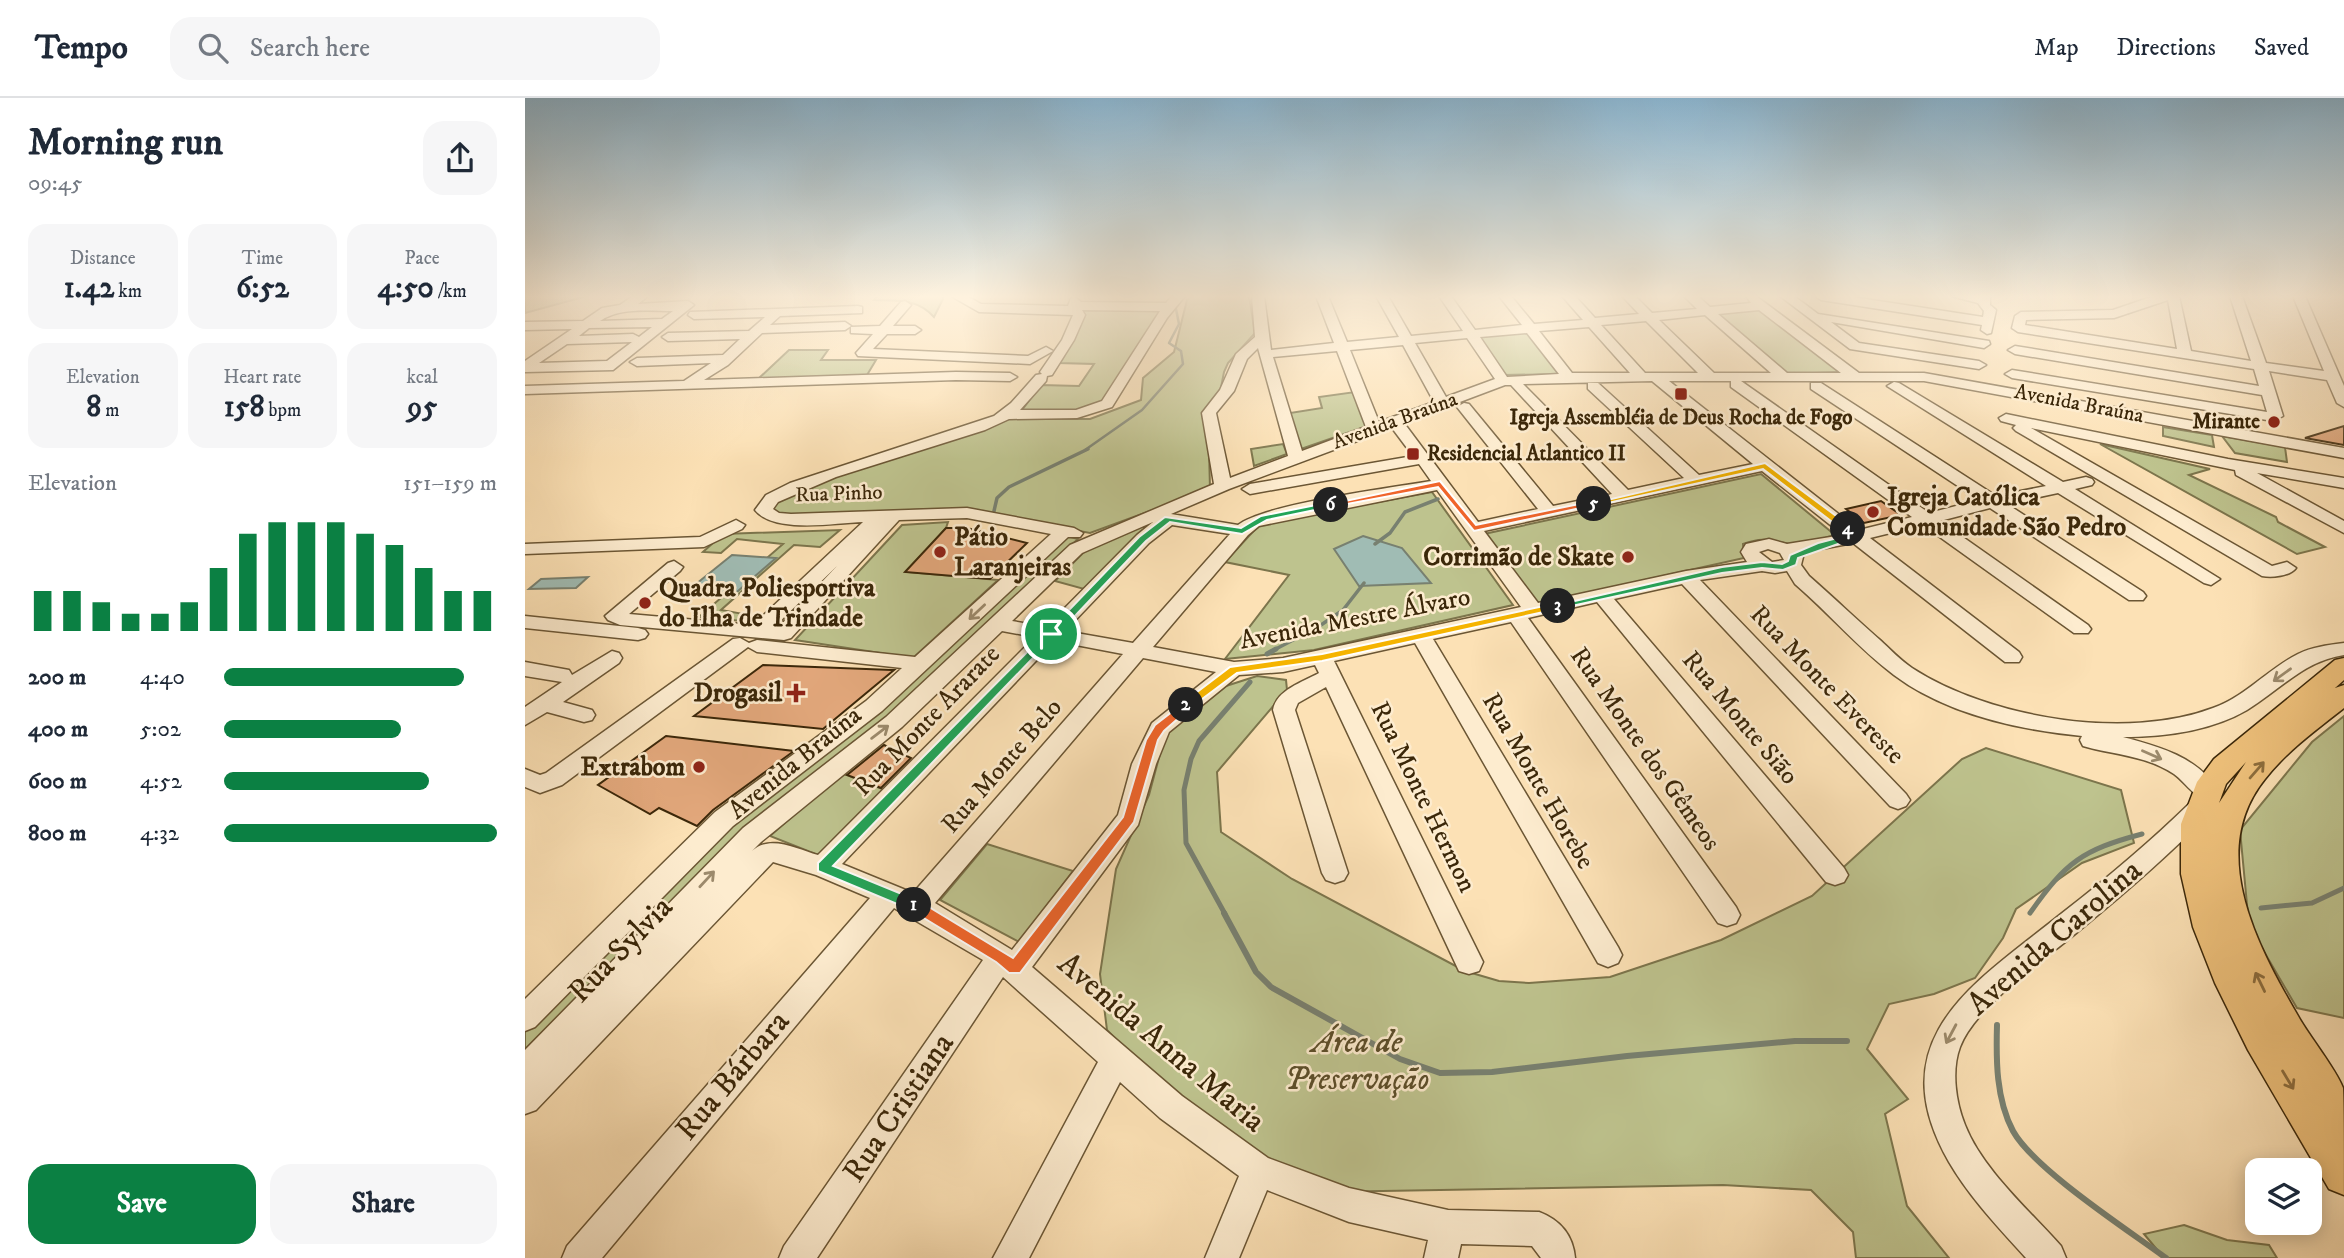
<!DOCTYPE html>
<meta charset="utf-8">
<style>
:root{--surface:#fff;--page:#f6f6f7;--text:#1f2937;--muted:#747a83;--line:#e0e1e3;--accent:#0b8043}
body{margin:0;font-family:"IM FELL DW Pica",serif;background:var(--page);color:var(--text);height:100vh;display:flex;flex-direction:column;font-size:26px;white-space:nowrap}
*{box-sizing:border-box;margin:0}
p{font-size:23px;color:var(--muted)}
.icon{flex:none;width:38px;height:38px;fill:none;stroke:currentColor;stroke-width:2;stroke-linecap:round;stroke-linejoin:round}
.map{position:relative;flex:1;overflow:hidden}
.side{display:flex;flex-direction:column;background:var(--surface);width:525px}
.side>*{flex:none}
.controls{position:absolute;left:1720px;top:1060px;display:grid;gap:14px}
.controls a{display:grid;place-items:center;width:77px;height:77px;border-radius:14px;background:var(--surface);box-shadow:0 4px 18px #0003;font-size:35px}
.pin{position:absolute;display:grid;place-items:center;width:60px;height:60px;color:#fff;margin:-30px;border:4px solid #fff;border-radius:50%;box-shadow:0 2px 7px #0007}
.km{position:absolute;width:35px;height:35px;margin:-18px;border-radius:50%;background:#222;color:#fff;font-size:19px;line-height:35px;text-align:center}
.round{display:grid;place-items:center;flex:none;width:74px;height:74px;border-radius:21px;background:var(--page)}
.head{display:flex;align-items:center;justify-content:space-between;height:119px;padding:0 28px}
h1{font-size:38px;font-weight:700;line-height:52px}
.stats{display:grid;grid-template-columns:repeat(3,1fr);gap:10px;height:119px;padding:7px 28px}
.stats div{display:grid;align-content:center;border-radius:18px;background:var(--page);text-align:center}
.stats b{font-size:30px;font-weight:700}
.stats small{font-size:19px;font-weight:400}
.stats p{font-size:19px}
.chart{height:196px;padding:14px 28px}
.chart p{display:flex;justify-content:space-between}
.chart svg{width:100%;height:126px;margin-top:7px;stroke:var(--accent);stroke-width:6}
.button{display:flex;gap:14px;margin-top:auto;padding:14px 28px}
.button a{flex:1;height:80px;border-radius:21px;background:var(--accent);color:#fff;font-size:28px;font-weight:700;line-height:80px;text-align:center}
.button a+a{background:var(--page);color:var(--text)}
ul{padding:0 28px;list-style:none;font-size:23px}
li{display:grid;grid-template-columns:112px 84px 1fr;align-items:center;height:52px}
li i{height:18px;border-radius:9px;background:var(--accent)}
header{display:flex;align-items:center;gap:42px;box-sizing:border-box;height:98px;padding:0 35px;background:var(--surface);border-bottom:2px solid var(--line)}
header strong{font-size:33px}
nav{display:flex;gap:38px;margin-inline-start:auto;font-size:24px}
.search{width:490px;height:63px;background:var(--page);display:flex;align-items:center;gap:18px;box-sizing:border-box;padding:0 24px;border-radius:21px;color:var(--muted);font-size:26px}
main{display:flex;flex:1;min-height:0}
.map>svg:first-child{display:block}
</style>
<header>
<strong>Tempo</strong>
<div class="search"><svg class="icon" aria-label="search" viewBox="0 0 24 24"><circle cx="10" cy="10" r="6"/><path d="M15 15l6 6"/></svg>Search here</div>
<nav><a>Map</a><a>Directions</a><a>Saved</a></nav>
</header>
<main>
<section class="side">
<div class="head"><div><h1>Morning run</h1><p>09:45</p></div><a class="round"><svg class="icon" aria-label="share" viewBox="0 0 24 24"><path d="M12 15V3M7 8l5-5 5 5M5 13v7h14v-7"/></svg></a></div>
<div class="stats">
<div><p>Distance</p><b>1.42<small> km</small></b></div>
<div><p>Time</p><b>6:52</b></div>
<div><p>Pace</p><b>4:50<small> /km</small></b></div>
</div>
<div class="stats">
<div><p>Elevation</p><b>8<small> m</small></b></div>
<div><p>Heart rate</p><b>158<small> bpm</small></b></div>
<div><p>kcal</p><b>95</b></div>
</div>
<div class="chart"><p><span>Elevation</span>151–159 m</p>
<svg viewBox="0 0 160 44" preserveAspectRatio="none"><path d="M5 44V30M15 44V30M25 44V34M35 44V38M45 44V38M55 44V34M65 44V22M75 44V10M85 44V6M95 44V6M105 44V6M115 44V10M125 44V14M135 44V22M145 44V30M155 44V30"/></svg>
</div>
<ul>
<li><b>200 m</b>4:40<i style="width:88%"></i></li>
<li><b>400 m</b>5:02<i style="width:65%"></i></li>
<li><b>600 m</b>4:52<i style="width:75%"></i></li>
<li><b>800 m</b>4:32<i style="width:100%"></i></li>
</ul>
<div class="button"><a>Save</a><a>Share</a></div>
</section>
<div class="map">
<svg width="1819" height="1160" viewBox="0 0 1819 1160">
<rect width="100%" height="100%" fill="#fce1b5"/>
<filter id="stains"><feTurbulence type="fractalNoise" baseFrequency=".00286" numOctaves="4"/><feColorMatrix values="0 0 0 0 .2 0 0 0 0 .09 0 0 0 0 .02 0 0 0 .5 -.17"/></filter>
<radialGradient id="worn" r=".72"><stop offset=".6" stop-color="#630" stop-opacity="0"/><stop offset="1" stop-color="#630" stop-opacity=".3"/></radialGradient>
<g fill="#bec38e" stroke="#7c754c" stroke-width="2">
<polygon points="0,198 62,198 0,215"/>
<path d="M352,198H418V201L409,219C392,200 373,203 349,202Z"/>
<polygon points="667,198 724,198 730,235 703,265 699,274 684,351 685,391 565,435 447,413 403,411 265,419 244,413 253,399 270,391 484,321 565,321 616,302 618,280 649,254 662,202"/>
<polygon points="1236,210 1317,274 1261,276 1190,215"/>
<polygon points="557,212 638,212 582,302 559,313 494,316 516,287 554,288 569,266 534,265 549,237"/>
<polygon points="1003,233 1036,276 979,277 953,238"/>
<polygon points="264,252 303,252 296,262 351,262 342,277 233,281"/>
<polygon points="830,294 842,328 776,351 765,315 797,310 794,299"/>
<polygon points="1638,329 1687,337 1689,349 1638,338"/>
<polygon points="1697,338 1760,349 1762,364 1710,355"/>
<polygon points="758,346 762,356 729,368 726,351"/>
<polygon points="1575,346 1685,371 1664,377 1751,419 1753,424 1800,449 1772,456"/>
<path d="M1236,376L1310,437C1298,440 1279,448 1267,446C1245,443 1240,438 1218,446L1219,460L1012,506L959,436Z"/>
<polygon points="907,394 988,507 789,552 700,561 764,477 700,464 735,426"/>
<polygon points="645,417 559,491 530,483 564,449"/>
<polygon points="423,424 421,430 382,474 473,482 388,560 270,542 377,427"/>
<polygon points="315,432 295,449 269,447 196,512 224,517 217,523 174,519 258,446 212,441 196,455 178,454 198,436"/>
<polygon points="542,438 553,441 0,958 0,932 194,737"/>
<polygon points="732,578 761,582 762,592 692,674 696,734 767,781 940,873 974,883 1004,885 1085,879 1196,842 1287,798 1437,661 1461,650 1596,692 1609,745 1557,765 1491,811 1478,840 1450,880 1409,896 1364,906 1342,951 1383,1001 1360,1016 1382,1108 1424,1160 1331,1160 1328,1134 1286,1092 1198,1087 800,1094 667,1019 582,932 575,876 591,771 624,697 640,637 701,588"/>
<polygon points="1819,618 1819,920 1772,910 1724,828 1715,732 1787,644"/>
<polygon points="317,675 360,692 298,759 245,738"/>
<polygon points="462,746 548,773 494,844 415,802"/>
<polygon points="1659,1127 1702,1142 1744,1147 1752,1160 1639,1160 1619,1136"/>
</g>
<g fill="#a0bcb4" stroke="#788070" stroke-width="2">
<polygon points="838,438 877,450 906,485 834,488 809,451"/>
<polygon points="207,457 251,460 205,500 161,494"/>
<polygon points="63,479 51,490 4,491 16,481"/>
</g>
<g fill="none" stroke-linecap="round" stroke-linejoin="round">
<polyline stroke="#788070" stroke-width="2.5" points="560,352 617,312 658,266 656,253 644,245 654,226 650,206"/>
<g stroke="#788070" stroke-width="3.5">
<polyline points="469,413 472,400 484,389 563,351"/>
<polyline points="850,446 865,435 880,414 913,401"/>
<polyline points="747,553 793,529 818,512 839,485"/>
</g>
<g stroke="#788070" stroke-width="5">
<polyline points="742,556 751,551"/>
<polyline points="1736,810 1787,805 1819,790"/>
<path d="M1505,815C1541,764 1557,752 1617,736"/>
<polyline points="700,816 661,745 659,692 666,661 674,643 725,584"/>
</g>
<g stroke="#788070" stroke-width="6">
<polyline points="699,815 731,874 746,889 875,961 915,975 967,974 1102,958 1270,943 1322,943"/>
<path d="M1472,927C1471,962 1471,1001 1488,1033C1509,1071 1603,1132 1641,1160"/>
</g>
</g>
<g fill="#e3a87c" stroke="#3b2709" stroke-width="2">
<polygon points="1819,328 1819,347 1780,340"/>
<polygon points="1356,403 1376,417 1339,425 1321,411"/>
<polygon points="421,430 442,430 502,445 465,481 380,474"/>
<polygon points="238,567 367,572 369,572 298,631 169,618"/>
<polygon points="141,638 269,653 188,712 172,728 134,710 125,716 73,687"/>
<polygon points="359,647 386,660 356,690 322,677"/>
</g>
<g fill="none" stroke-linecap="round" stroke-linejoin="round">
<defs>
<g id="minor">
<path d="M108,198H123L113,206L163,203L169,207L88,272L0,274V263L47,231L0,232V224L58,223L77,210L95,207ZM148,213L137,221L75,223C95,209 124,213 148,213ZM127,229L114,239L108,236L54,238L64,230ZM107,244L82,263L14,265L42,246Z"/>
<path d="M426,198H442L456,206L543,208L546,200L550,199L556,204L641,205L647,198H660L642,220L587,309L552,320L484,321L460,332L311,379L253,404L248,411L254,415L266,416L442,410L549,430L558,435L555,439H543L357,613L208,728L10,929L0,933V901L190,714L341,603L377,570L232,554L223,549L37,687L15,695L0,689V671L15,677L21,675L208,541L215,540L224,545L232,542L390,559L526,436L442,420L374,422L266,540L259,542L95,527L83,522L80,518L143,465L149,463L158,469L155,473L104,516L228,527L338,424C310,425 249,436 230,412L241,397L265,385L469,318L486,305L511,277L517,276L515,274L537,242L548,217L454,214ZM557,212L635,213L577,303L551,312H495L521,283L522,278L527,277L549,242L560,217ZM312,468L254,529H249Z"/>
<path d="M727,198H739L746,252L809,245L791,198H803L822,244L874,239L851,198H863L886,238L938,233L914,198H926L950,232L997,227L974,198H986L1009,226L1058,222L1037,198H1050L1070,220L1114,216L1097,198H1110L1127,215L1172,211L1159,198H1173L1185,209L1226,205L1221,198H1231L1334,275H1399L1819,350V360L1399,283H1216L1404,415L1454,402L1286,291V285H1296L1471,398L1521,388L1362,288L1369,284L1374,285L1538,384L1561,379L1567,381L1569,384L1567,387L1550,391L1695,481L1686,487L1679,485L1533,395L1482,406L1618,494L1621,498L1618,502H1604L1465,410L1415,423L1563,527L1566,531L1563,535H1549L1398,427L1345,440L1494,554L1497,559L1494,564H1480L1328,445L1275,455L1278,459L1276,467L1284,478C1308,499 1331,521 1355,542C1365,551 1375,562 1387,570C1464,620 1601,643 1688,610C1720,599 1743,571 1773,556C1787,549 1803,547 1819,545V557C1779,563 1756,591 1722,612C1686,633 1639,639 1598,639C1632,648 1674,659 1693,693L1689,699C1671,705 1663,686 1649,676C1620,657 1589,657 1558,648L1555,642L1557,638C1495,632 1421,616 1369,577C1334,551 1304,515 1270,486L1262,473L1250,475L1237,473L1175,482L1381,696L1385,702L1381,708L1373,711L1365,708L1157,486L1089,501L1319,770L1323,777L1319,784L1310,787L1301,784L1072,504L1003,520L1211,809L1215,817L1211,825L1202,828L1193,825L986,524L908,541L1093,849L1097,857L1093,865L1083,869L1073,865L890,545L809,563L958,864L954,873L944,876L934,873L801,589L773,605L770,612L823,775L819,782L810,785L801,782L797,775L748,612C751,592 778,584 794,575L790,567L758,574L714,577L644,634L631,666L613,727L507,869L657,998L743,1060L824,1090L923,1112L1014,1114C1035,1122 1048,1137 1050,1160H1016L1007,1148L936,1146L933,1160H899L903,1142L824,1124L742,1092L714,1160H680L714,1078L635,1020L595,984L504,1160H468L573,964L478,879L292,1160H254L259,1148L458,862L369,810L77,1160H37L42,1148L345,800L291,777L248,764L11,1012L0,1016V952L218,730L361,619L545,447L689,386L677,315L695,292L711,256L730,239ZM1234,212L1316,275H1262L1193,216ZM1180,217L1246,275H1189L1134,222ZM1121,223L1173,275H1120L1076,227ZM1064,229L1105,275H1047L1014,233ZM1002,235L1034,276L982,279L955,239ZM942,240L970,281L921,299L890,245ZM878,247L909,304L854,324L825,252ZM733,250L763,358L705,380L691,315L709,293L722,261ZM812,253L841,329L777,353L748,259ZM1127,283L1228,366L1174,377L1073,285H1063V291L1159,380L1103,392L998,286ZM1144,283H1206V289L1387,419L1334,432ZM980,287H986L1087,396L1028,408L944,306L939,305L932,309L1013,411L953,424L879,325ZM867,330L888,358L725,386L717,391L725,396L894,366L906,383C866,390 739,406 713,427L646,416L704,391ZM1237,373L1318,437L1262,446L1244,441L1221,446L1216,454L1222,464L1161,473L1013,505L959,433ZM912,392L996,509L758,560L709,564L628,549L723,437L734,428ZM628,424L612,437L521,529L487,523L557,455ZM647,427L705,436L608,545L540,533L624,445ZM1243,451L1255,455L1259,462L1247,464L1234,454ZM477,533L510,539L293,757C272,751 245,736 227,753L236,744L377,629ZM530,543L598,556L388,795L317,766ZM618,560L691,574L627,625L607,666L593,717L487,852L410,805Z"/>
<polygon points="1255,198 1269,198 1293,216 1464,243 1465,246 1459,250 1306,224 1334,245 1454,263 1461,267 1454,271 1325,251"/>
<polygon points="1290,198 1321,198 1458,219 1459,213 1453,205 1426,198 1465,198 1465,207 1471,212 1466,235 1462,236 1456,232 1457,227 1296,202"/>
<path d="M1629,198H1654L1666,253L1726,263L1705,198H1717L1741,265L1799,273L1768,198H1780L1819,288V309L1812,305L1802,282L1744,273L1758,318L1748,323L1487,280L1480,276L1487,272L1742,314L1737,297L1490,256L1483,252L1490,248L1734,288L1729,271L1493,234L1487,230L1490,218L1496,214L1588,212ZM1643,202L1652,251L1500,227L1501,222L1589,220Z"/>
<polygon points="380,203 386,207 368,228 390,228 396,232 390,236 362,236 348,251 503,258 521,249 528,253 505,266 333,258 331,255 348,236 326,235 326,229 355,228 376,204"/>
<polygon points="333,208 337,209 337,215 255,218 245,227 320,224 326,228 320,232 237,235 203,267 179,282 431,274 485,275 492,279 485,283 431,282 0,296 0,288 159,283 186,265 112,268 105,264 112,260 198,257 215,241 143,243 137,239 143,235 224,233 240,219 169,221 163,217 165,214"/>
<path d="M1481,316L1703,361L1819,380V390L1732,375L1819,423V435L1711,377L1710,372L1506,330L1747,468L1762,464L1771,470C1765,478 1747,480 1737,478L1491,333L1488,330L1491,327L1476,323L1474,320Z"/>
<polygon points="211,422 220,427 217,431 179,449 0,456 0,446 175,439"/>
<polygon points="0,518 113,530 120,532 123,536 120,540 113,542 0,530"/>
<polygon points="87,553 94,555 97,560 94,565 38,604 67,612 70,617 67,622 59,624 22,614 0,627 0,609 37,584 0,578 0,564 44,572 47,577"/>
<path d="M1674,702L1683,705L1686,711L1683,717C1643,758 1600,795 1556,831C1521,861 1451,907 1435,949C1426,973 1431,1005 1440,1027C1457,1071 1505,1113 1536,1148L1541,1160H1501C1474,1130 1445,1100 1424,1064C1353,940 1450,885 1536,816C1581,781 1625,744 1665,705Z"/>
</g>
<path id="major" d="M1819,560V582L1810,590L1819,587V610C1791,632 1762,653 1740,681C1681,754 1733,849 1773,918C1784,938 1811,971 1818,990C1819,1004 1819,1077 1819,1097L1804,1091L1723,952L1690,885L1668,829L1656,776V726L1672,684L1689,661L1810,562ZM1721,664L1694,705L1701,686Z"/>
</defs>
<use href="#minor" stroke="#6b5634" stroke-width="3"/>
<use href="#major" stroke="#3b2709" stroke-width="3"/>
<use href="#minor" fill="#fdeccf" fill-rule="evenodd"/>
<use href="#major" fill="#eec07a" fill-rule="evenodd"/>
</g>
<defs><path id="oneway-shaft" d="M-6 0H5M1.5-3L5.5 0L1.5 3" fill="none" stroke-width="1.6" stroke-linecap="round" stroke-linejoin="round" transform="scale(1.75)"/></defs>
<g stroke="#9c8a6c">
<use href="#oneway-shaft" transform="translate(452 514) rotate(137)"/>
<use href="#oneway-shaft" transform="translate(1757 577) rotate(144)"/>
<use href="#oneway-shaft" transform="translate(355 634) rotate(-37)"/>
<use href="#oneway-shaft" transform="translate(1627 657) rotate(24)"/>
<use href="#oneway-shaft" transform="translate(182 781) rotate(-47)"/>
<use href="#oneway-shaft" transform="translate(1426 936) rotate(118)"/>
</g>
<g stroke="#8c6c3c">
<use href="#oneway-shaft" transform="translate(1732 672) rotate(-49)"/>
<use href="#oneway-shaft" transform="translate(1735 884) rotate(-116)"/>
<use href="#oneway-shaft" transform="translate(1763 982) rotate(59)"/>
</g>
<linearGradient id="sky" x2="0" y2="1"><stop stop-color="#8bb7d3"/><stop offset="0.55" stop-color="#fef2de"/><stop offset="1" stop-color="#fef2de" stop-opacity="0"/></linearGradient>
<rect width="1819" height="361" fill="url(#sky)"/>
<polygon fill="#22a559" stroke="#fff" stroke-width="2" points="522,534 531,536 308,768 394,803 394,811 384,811 293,773 293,765"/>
<polygon fill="#f0652b" stroke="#fff" stroke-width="2" points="661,603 667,607 665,610 639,633 633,642 609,724 495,875 484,875 471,864 384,811 384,803 394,803 488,860 598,719 621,642 630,627"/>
<polygon fill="#f5b400" stroke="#fff" stroke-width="2" points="1033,505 1038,508 1037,510 797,563 712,575 665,610 661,611 655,607 705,569 797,556"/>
<polygon fill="#22a559" stroke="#fff" stroke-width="2" points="1319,429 1326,429 1336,438 1273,460 1271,467 1258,472 1237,470 1197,475 1033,511 1028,508 1197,469 1237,464 1257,466 1263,463 1265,457 1293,445 1324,437 1318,431"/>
<polygon fill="#f5b400" stroke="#fff" stroke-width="2" points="1240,365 1326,429 1326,433 1319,433 1238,371 1069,408 1065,406"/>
<polygon fill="#f0652b" stroke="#fff" stroke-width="2" points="915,383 951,427 1069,403 1074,406 949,433 913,389 806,409 801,407"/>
<polygon fill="#22a559" stroke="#fff" stroke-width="2" points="806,404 809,405 809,408 742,422 717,436 645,424 621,443 530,539 521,536 614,439 640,419 716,430 736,418"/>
<g fill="#8f2418" stroke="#fdeccf" stroke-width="2.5">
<rect x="1149" y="289" width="14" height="14" rx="3.5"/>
<circle cx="1749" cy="324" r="7"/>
<rect x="881" y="349" width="14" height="14" rx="3.5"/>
<circle cx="1348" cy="414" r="7"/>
<circle cx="415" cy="454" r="7"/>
<circle cx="1103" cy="459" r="7"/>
<circle cx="120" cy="505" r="7"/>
<path d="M267.5 584.5h7v7h7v7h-7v7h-7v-7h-7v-7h7z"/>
<circle cx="174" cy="669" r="7"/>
</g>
<g text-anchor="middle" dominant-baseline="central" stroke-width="5" stroke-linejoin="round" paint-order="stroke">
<g font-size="21" fill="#3b2709" stroke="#fdeccf">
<text transform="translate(1554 306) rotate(11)">Avenida Braúna</text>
<text transform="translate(870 323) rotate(-20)">Avenida Braúna</text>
<text transform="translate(314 396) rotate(-2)">Rua Pinho</text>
</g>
<g font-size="21" font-weight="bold" fill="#3b2709" stroke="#fdeccf">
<text x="1156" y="320">Igreja Assembléia de Deus Rocha de Fogo</text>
<text x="1735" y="324" text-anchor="end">Mirante</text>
<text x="902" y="356" text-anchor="start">Residencial Atlantico II</text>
</g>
<g font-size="26" font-weight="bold" fill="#3b2709" stroke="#fdeccf" text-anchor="start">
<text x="1362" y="399">Igreja Católica<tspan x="1362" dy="30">Comunidade São Pedro</tspan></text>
<text x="429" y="439">Pátio<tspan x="429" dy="30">Laranjeiras</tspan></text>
<text x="1089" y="459" text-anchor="end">Corrimão de Skate</text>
<text x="134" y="490">Quadra Poliesportiva<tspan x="134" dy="30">do Ilha de Trindade</tspan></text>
<text x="257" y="595" text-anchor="end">Drogasil</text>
<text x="160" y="669" text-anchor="end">Extrabom</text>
</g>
<g font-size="26" fill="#3b2709" stroke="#fdeccf">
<text transform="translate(830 521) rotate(-11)">Avenida Mestre Álvaro</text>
<text transform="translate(1302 587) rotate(46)">Rua Monte Evereste</text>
<text transform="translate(1215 620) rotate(50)">Rua Monte Sião</text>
<text transform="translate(402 623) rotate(-46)">Rua Monte Ararate</text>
<text transform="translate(1120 651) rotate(55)">Rua Monte dos Gêmeos</text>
<text transform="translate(270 665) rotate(-39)">Avenida Braúna</text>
<text transform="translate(477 668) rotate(-49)">Rua Monte Belo</text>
<text transform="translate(1013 683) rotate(60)">Rua Monte Horebe</text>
<text transform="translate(898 699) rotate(64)">Rua Monte Hermon</text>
</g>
<g font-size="32" fill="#3b2709" stroke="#fdeccf">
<text transform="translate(1530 840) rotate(-41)">Avenida Carolina</text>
<text transform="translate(96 852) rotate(-46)">Rua Sylvia</text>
<text transform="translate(636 945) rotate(40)">Avenida Anna Maria</text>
<text transform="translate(208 978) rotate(-50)">Rua Bárbara</text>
<text transform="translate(374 1010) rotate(-56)">Rua Cristiana</text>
</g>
<g font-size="32" font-style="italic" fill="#5c4e2a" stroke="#fdeccf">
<text x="832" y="945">Área de<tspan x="832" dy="37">Preservação</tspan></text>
</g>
</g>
<rect width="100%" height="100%" filter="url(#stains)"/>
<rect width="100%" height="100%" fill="url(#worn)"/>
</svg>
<div class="controls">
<a><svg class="icon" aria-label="layers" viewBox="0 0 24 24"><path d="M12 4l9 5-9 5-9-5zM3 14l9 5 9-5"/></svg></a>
</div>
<div class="pin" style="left:526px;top:536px;background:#1e9e55"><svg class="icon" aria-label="arrive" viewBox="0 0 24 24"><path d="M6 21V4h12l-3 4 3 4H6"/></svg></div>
<b class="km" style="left:389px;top:807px">1</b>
<b class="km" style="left:661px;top:607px">2</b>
<b class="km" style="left:1033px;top:508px">3</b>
<b class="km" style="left:1323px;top:431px">4</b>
<b class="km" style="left:1069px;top:406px">5</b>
<b class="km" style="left:806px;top:407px">6</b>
</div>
</main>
